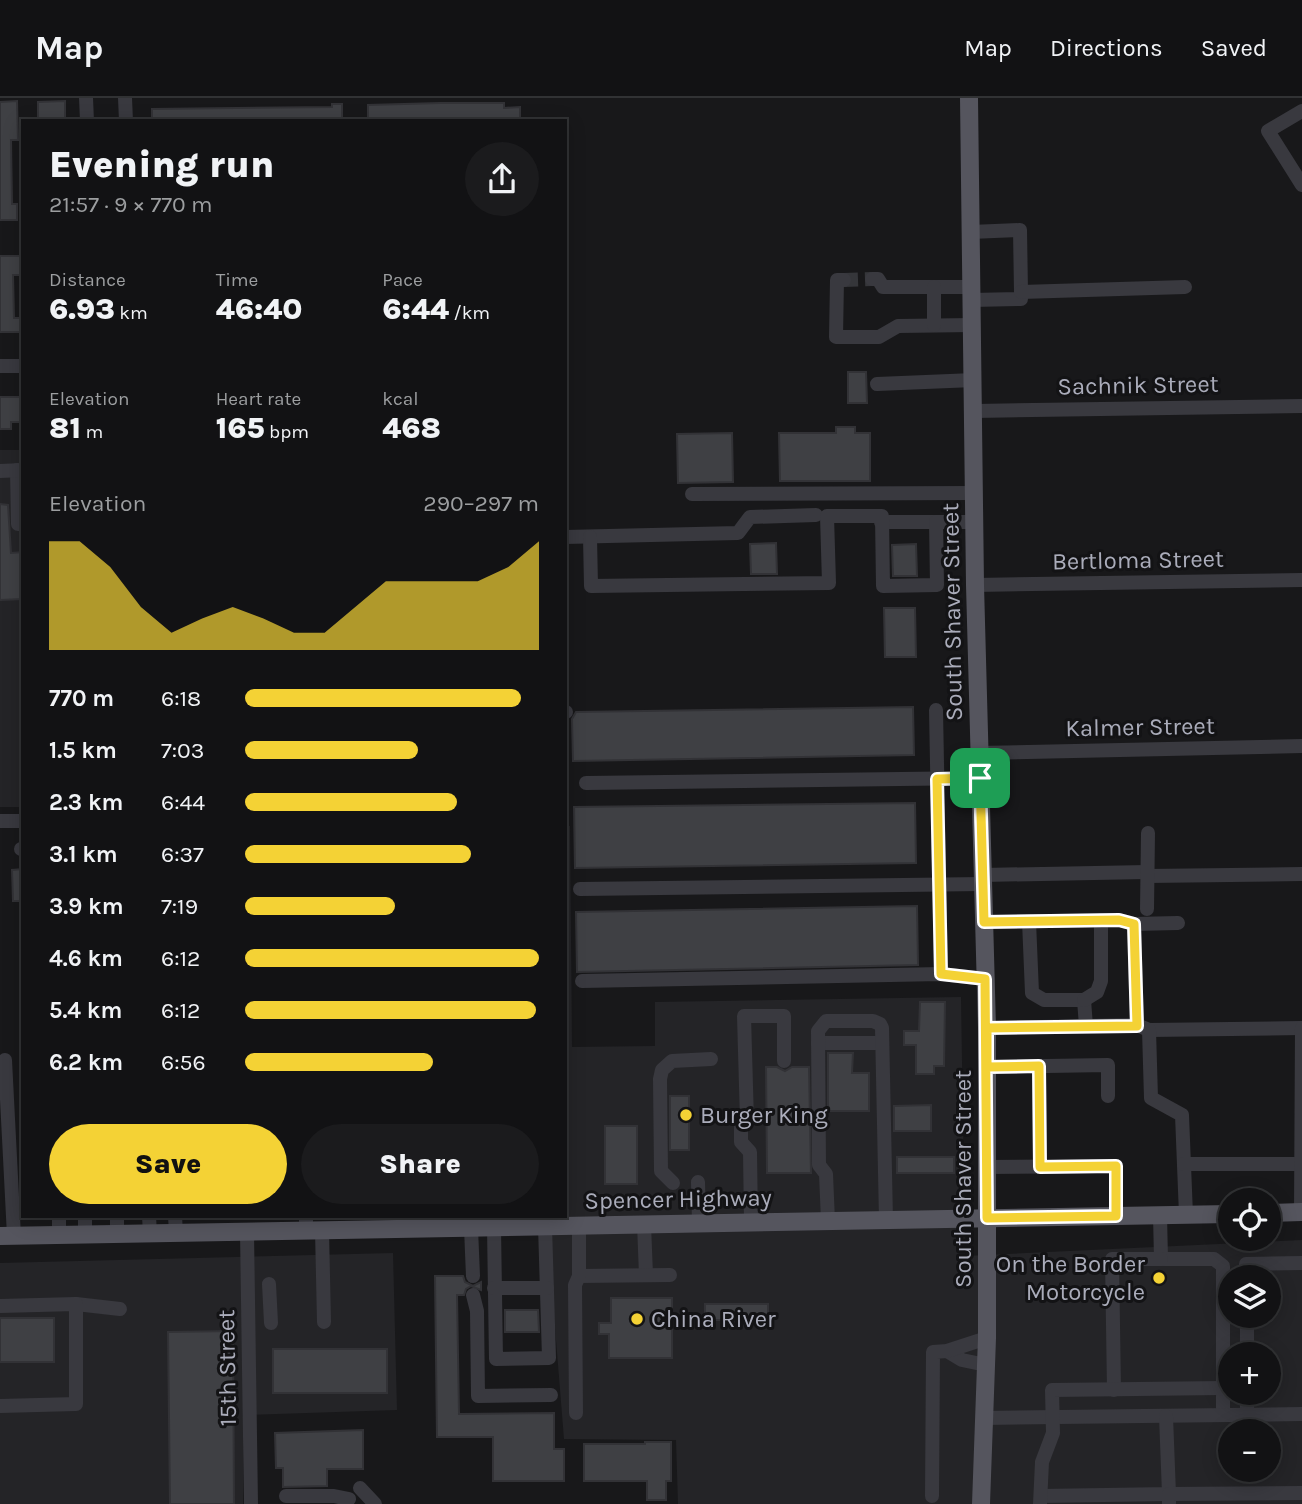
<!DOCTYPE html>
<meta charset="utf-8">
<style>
:root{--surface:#121214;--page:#1b1b1d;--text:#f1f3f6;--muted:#9c9ea0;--line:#313234;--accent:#f4d235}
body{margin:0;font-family:Karla,sans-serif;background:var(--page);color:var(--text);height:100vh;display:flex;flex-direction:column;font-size:26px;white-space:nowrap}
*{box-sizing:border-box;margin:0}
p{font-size:23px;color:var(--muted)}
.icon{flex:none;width:38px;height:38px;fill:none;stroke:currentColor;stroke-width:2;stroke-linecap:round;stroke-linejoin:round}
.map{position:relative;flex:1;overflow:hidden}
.sheet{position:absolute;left:21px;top:21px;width:546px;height:1099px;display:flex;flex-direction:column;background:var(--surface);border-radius:0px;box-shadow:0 4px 18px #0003,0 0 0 2px var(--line)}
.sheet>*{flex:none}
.controls{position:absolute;left:1218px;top:1090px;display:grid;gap:14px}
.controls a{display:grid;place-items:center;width:63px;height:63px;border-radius:50%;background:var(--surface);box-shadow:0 4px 18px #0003,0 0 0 2px var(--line);font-size:35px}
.pin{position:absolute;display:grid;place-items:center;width:60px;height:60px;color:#fff;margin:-30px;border-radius:14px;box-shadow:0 4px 10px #0006}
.round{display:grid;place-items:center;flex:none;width:74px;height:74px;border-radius:37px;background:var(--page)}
.headline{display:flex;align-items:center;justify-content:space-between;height:119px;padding:0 28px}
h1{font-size:38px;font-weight:800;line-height:52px}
.figures{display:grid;grid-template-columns:repeat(3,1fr);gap:10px;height:119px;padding:7px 28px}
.figures div{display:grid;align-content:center}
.figures b{font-size:30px;font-weight:800}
.figures small{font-size:19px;font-weight:400}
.figures p{font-size:19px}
.chart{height:196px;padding:14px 28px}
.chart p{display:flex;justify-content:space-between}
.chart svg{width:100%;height:126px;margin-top:7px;fill:var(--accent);opacity:.7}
.primary-button{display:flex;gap:14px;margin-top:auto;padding:14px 28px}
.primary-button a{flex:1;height:80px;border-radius:42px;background:var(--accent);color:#111;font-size:28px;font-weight:800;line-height:80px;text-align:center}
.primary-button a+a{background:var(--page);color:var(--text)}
ul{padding:0 28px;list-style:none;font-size:23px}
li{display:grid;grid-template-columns:112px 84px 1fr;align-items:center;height:52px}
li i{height:18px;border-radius:9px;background:var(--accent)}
header{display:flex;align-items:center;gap:42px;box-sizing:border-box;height:98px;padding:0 35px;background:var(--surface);border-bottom:2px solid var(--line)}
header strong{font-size:33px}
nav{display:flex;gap:38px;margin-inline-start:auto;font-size:24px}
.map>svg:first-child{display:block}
</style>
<header>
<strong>Map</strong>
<nav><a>Map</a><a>Directions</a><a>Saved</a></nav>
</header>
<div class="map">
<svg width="1302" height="1406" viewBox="0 0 1302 1406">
<rect width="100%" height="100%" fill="#18181a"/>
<g fill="#242427" fill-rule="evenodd">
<rect x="0" y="352" width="23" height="357"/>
<path d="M565,728H570L572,949L655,948V904L961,899L965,1158L1302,1142V1406H678L676,1342L564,1341L546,1118H565ZM1230,1180H1269V1218H1230ZM1230,1256H1269V1295H1230ZM1230,1334H1269V1372H1230Z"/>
<polygon points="393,1155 397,1312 243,1317 243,1406 0,1406 0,1165"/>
</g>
<g fill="#3f4044" stroke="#323236" stroke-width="2">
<polygon points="17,3 18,42 11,42 12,106 17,106 17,122 0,122 0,4"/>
<polygon points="65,3 65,23 38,23 38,4"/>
<polygon points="440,5 504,5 504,10 520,9 520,23 368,23 368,7"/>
<polygon points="332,6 342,6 342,23 152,23 152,11 332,9"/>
<polygon points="0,158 22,158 23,177 13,177 14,220 21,220 21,234 0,234"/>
<polygon points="848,274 866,274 867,305 848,305"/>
<polygon points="0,299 23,299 23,324 11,324 11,331 0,331"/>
<polygon points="836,329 855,329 855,335 870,335 870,383 780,383 779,335 836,335"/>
<polygon points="732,335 733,384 678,385 677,336"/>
<polygon points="0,406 8,407 11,455 23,454 23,501 0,502"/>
<polygon points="776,445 777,476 751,476 750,446"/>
<polygon points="916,446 917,478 893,478 892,447"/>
<polygon points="884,510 915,510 916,559 885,559"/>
<polygon points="913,609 914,657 573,663 572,621 576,614"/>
<polygon points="915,705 916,765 575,770 574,709"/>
<polygon points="23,771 23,803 13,803 12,772"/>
<polygon points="917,808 918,867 577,874 576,814"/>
<polygon points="920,904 945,904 944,968 934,968 934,976 916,976 916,947 904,947 904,933 919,933"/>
<polygon points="828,955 853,955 852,975 869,975 869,1013 828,1013"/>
<polygon points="766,969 777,969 785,973 792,969 809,969 811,1075 767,1075"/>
<rect x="670" y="998" width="19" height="54"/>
<polygon points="931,1007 931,1033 894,1033 894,1008"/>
<rect x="605" y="1028" width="32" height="58"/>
<rect x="897" y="1059" width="57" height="16"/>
<polygon points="435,1178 463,1178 465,1184 473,1188 481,1184 481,1192 471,1188 466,1191 464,1197 457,1197 459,1316 554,1315 554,1351 564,1351 564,1383 493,1383 493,1339 437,1339"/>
<polygon points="611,1200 672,1200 672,1260 609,1260 609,1236 599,1236 599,1225 611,1225"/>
<rect x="705" y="1206" width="63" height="16"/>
<polygon points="505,1212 538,1212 539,1234 505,1234"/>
<rect x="0" y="1220" width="54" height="44"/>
<polygon points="233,1233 234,1406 170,1406 168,1234"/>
<rect x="273" y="1251" width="114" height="44"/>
<polygon points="363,1332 363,1371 327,1371 327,1388 283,1389 283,1370 276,1370 275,1335"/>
<polygon points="645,1344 671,1344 671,1383 666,1383 666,1402 647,1402 647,1383 584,1383 584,1346 645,1346"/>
</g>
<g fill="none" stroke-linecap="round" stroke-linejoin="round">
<polyline stroke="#35363a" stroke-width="14" stroke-dasharray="14 7" stroke-linecap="butt" points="844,182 872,181"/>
<g stroke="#39393f" stroke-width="14">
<polyline points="86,0 87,23"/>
<polyline points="125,0 126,23"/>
<polyline points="1302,13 1268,33 1302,87"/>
<polyline points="971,134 1020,132 1021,194 1021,201 972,202"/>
<polyline points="872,181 878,181 883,189 972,189"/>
<polyline points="844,182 837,182 836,239 879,239 898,228 973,227"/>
<polyline points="934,189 934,227"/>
<polyline points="1021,194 1185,189"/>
<polyline points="0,268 23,268"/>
<polyline points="877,286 974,282"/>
<polyline points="975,313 1302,308"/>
<polyline points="17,372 18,426 23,426"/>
<polyline points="0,373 23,372"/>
<polyline points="692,396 975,395"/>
<polyline points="881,424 936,424"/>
<polyline points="565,439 738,435 750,419 816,417"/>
<polyline points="590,439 591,488 829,485 827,418 882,418 883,488 937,487 936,424 975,424"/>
<polyline points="975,487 1302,482"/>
<polyline points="936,612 941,876"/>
<polyline points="565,614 566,614"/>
<polyline points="979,655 1302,648"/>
<polyline points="586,685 980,680"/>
<polyline points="0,723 23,723"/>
<polyline points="21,751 23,751"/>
<polyline points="983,777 1147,774"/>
<polyline points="1147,778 1302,776"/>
<polyline points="580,791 983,786"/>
<polyline points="1147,811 1148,735"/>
<polyline points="1029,823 1032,895 1044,902 1084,902 1086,928"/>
<polyline points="984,824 1119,822 1134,826 1178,825"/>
<polyline points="1134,826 1137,927"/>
<polyline points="582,883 941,876 986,881"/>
<polyline points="1084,902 1097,894 1101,883 1101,822"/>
<polyline points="987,930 1137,927 1149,932 1302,930"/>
<polyline points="1149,932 1151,1000 1182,1017 1186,1117"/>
<polyline points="818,945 882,945"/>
<polyline points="5,962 14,1138"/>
<polyline points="1039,968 1040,1069"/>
<polyline points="987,969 1108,967 1108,998"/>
<polyline points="1184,1066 1301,1066"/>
<polyline points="987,1069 1116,1068 1116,1118"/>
<polyline points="698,1084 699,1125"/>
<polyline points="673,1085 661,1073 660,981 662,972 672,963 711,961"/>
<polyline points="1301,1114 1302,930"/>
<polyline points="1160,1117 1161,1161 1214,1161 1223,1168 1223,1317"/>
<polyline points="59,1118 59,1137"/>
<polyline points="117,1118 117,1136"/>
<polyline points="149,1118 150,1136"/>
<polyline points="175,1118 176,1135"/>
<polyline points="306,1118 306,1133"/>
<polyline points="828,1123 826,1076 819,1067 818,933 826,923 873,923 880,926 882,930 886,1122"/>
<polyline points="751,1124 750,1054 741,1044 741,1030 747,1023 744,918 784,918 784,963"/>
<polyline points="644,1126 646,1177"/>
<polyline points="494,1129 496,1261 549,1260 545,1128"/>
<polyline points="471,1130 473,1178"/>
<polyline points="322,1132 324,1224"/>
<polyline points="247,1134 251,1406"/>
<polyline points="85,1137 85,1118"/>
<polyline points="579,1178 670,1177"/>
<polyline points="1246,1180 1246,1166 1302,1165"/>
<polyline points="269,1186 271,1225"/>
<polyline points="494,1190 547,1190"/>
<polyline points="473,1197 477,1213 478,1298 551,1297"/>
<polyline points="76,1206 120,1211"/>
<polyline points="0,1208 76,1206 76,1306 0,1308"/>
<polyline points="1247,1218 1247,1256"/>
<polyline points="947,1253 962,1262 986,1267"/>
<polyline points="1114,1292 1112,1161 1161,1161"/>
<polyline points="1247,1295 1247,1317"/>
<polyline points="576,1315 575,1187 579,1178 579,1128"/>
<polyline points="984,1320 1302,1316"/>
<polyline points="360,1390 375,1406"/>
<polyline points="286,1398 334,1398 349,1401"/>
<polyline points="932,1398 933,1254 947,1253 987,1240"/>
<polyline points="1041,1398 1169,1396 1166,1318"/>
<polyline points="1169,1405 1169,1396 1302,1395"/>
<polyline points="1040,1406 1042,1364 1053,1335 1052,1292 1223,1290"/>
</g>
<g stroke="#55555e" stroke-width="18">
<polyline points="969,0 975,487 987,930 987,1240 981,1406"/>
<polyline points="1269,1115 1302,1114"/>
<polyline points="0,1138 1230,1116"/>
</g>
</g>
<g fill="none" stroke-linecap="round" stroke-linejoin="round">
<defs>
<polyline id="route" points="980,680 937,681 941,876 985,881 987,1120 1116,1118 1116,1068 1040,1069 1039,968 987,969 987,930 1137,928 1134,826 1119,822 984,824 980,680"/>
</defs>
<use href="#route" stroke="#fff" stroke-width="14"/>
<use href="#route" stroke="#f4d235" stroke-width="9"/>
</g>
<g fill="#f4d235" stroke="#131315" stroke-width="2.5">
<circle cx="686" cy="1017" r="7"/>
<circle cx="1159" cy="1180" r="7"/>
<circle cx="637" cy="1221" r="7"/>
</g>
<g text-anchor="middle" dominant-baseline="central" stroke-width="6" stroke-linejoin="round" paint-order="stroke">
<g font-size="24" fill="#aaacba" stroke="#131315">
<text transform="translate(1138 287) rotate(-1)">Sachnik Street</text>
<text transform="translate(1138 462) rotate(-1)">Bertloma Street</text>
<text transform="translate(952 514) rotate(-91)">South Shaver Street</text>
<text transform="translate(1140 629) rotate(-1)">Kalmer Street</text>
<text transform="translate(963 1081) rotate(-90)">South Shaver Street</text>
<text transform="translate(678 1101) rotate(-1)">Spencer Highway</text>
<text transform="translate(227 1270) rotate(-91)">15th Street</text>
</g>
<g font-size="24" fill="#aaacba" stroke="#131315" text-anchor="start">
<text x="700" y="1017">Burger King</text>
<text x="1145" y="1166" text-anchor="end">On the Border<tspan x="1145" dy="28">Motorcycle</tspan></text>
<text x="651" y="1221">China River</text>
</g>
</g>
</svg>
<div class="controls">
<a><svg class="icon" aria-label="locate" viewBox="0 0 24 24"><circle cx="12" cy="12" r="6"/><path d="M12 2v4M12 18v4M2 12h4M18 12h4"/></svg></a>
<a><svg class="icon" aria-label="layers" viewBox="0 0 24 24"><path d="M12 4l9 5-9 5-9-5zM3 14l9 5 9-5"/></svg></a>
<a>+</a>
<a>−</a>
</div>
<div class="pin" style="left:980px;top:680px;background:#1e9e55"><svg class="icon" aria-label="arrive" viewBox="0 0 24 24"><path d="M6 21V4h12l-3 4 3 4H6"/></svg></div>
<section class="sheet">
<div class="headline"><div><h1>Evening run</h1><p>21:57 · 9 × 770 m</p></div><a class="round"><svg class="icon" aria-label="share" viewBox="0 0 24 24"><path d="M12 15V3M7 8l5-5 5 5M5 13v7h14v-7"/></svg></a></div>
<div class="figures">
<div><p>Distance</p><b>6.93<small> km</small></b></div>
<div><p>Time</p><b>46:40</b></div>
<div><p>Pace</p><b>6:44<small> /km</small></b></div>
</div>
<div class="figures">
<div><p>Elevation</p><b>81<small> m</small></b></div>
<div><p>Heart rate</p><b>165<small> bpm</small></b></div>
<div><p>kcal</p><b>468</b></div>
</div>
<div class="chart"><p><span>Elevation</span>290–297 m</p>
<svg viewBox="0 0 160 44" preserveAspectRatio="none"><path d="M0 44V6L10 6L20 15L30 29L40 38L50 33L60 29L70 33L80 38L90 38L100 29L110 20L120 20L130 20L140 20L150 15L160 6V44z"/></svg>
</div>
<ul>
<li><b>770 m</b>6:18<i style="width:94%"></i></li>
<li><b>1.5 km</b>7:03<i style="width:59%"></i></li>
<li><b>2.3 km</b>6:44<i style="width:72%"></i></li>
<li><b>3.1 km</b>6:37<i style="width:77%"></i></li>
<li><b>3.9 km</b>7:19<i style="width:51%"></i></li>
<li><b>4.6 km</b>6:12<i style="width:100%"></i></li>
<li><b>5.4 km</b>6:12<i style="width:99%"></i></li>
<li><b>6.2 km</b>6:56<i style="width:64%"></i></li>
</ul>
<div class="primary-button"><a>Save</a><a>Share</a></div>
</section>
</div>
